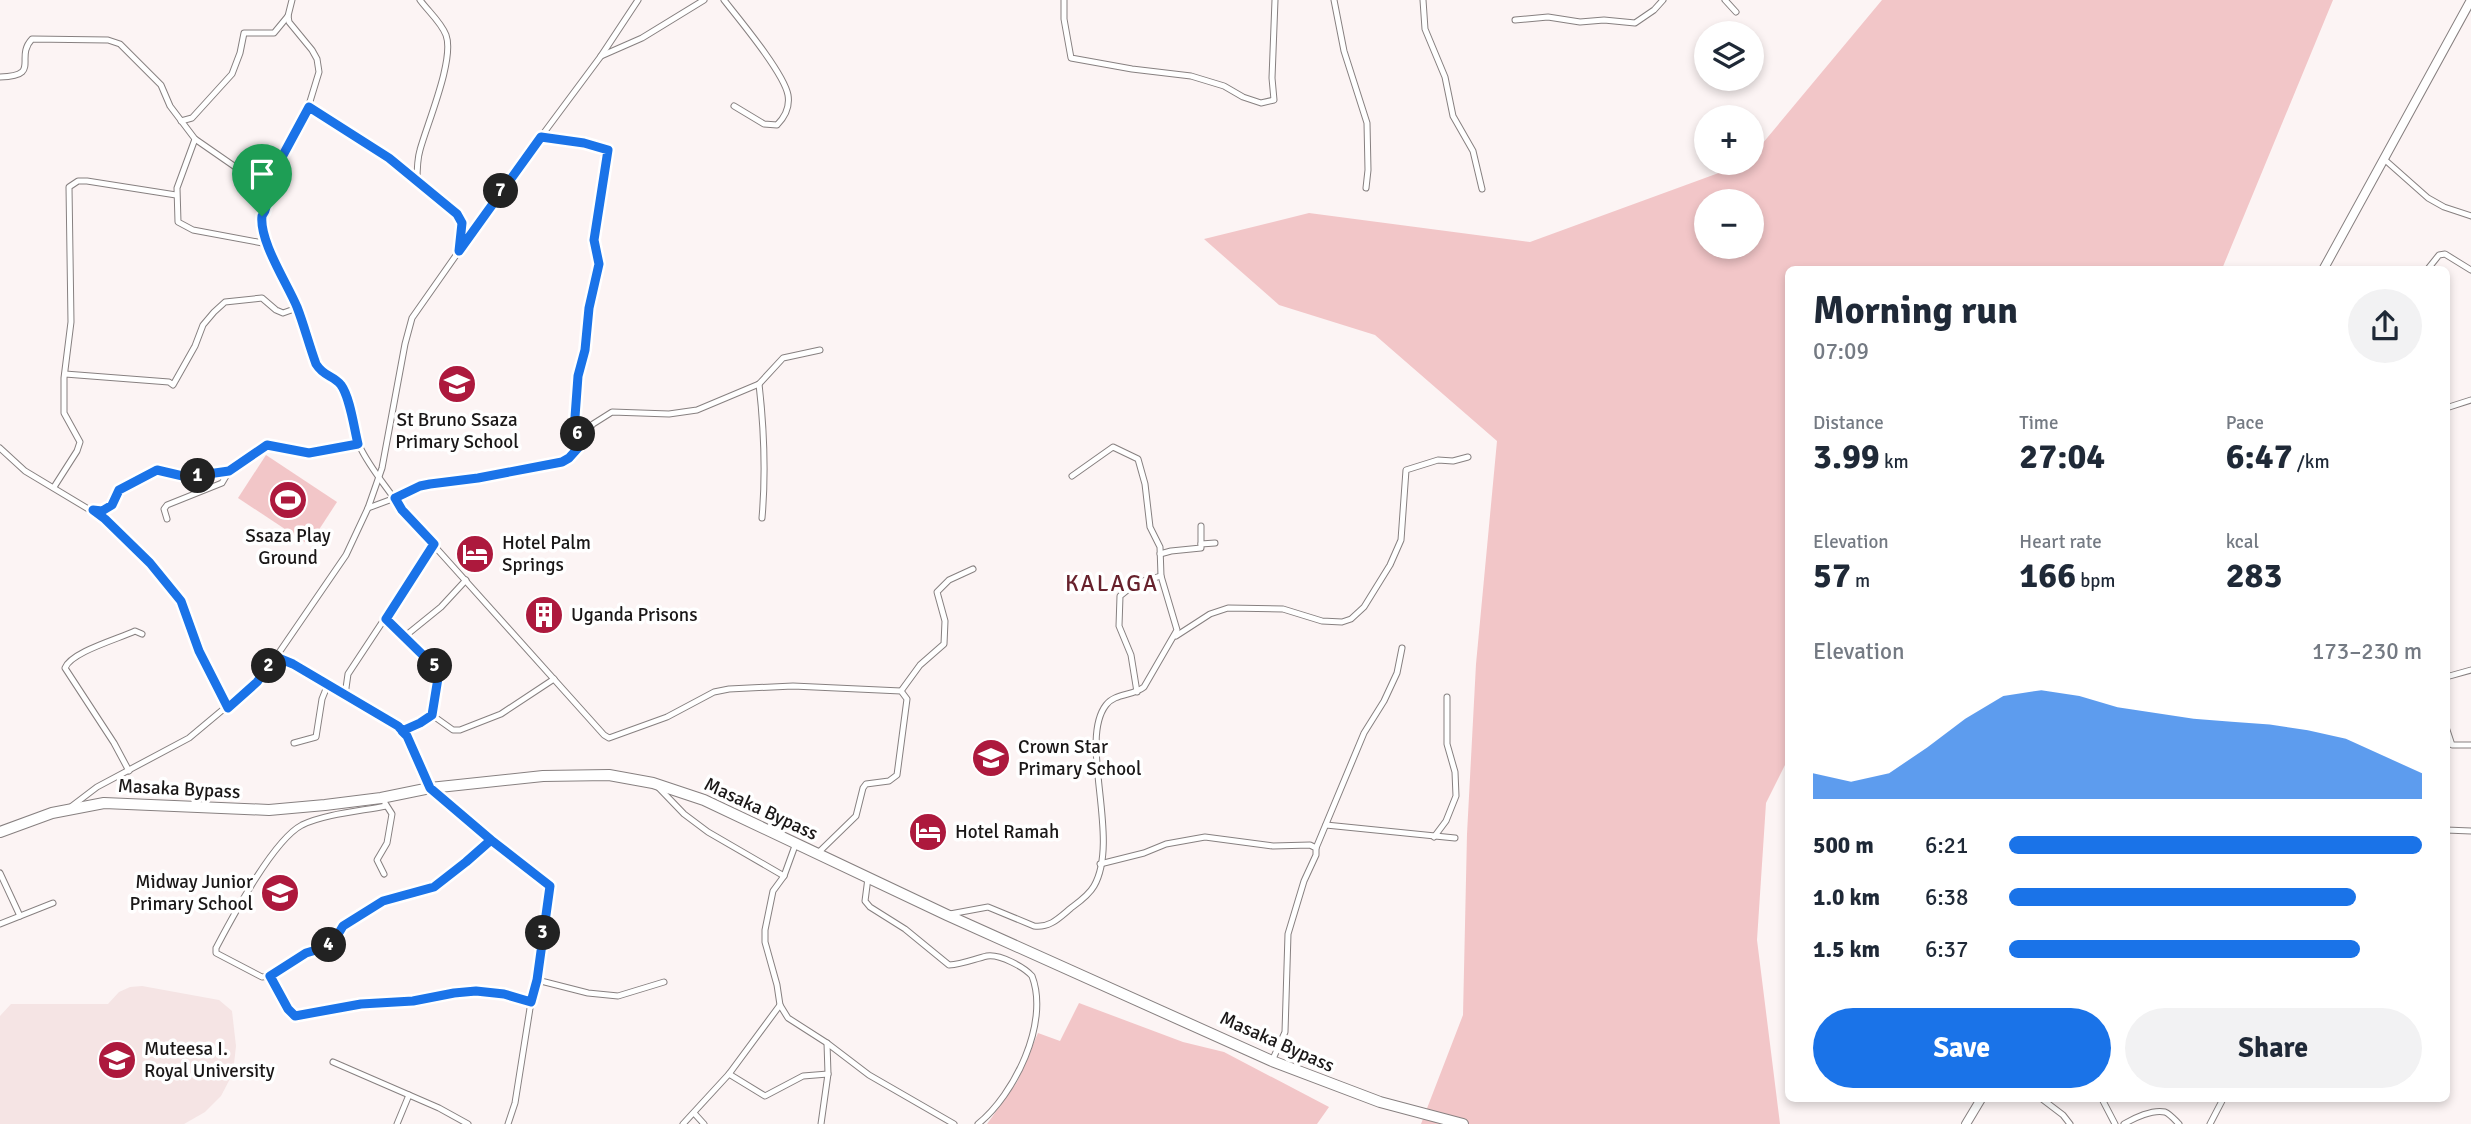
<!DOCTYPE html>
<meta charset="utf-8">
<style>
:root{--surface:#fff;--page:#f2f2f3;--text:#1f2937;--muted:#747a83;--accent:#1a73e8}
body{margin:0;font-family:Signika,sans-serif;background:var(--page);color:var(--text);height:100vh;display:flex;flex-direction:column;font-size:26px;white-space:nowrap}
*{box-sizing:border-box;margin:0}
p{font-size:23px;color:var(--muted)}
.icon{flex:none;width:38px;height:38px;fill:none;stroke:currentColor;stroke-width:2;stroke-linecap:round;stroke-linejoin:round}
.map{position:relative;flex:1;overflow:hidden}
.side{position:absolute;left:1785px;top:266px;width:665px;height:836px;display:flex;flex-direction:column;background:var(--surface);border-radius:10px;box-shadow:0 4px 10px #0003}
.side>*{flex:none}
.buttons{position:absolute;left:1694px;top:21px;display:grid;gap:14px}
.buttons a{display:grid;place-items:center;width:70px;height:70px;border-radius:50%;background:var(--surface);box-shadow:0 4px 10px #0003;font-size:35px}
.pin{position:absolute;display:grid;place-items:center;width:60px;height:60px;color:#fff;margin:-72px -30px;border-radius:50% 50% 50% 0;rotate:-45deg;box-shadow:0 0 7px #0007}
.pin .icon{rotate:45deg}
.km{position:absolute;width:35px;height:35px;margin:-18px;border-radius:50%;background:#222;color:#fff;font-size:19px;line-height:35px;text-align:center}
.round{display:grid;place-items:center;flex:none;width:74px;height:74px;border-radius:37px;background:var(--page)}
.overview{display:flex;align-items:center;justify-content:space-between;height:119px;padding:0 28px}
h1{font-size:38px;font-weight:800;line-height:52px}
.stats{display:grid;grid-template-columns:repeat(3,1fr);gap:10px;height:119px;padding:7px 28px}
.stats div{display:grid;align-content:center}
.stats b{font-size:35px;font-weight:800}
.stats small{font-size:19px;font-weight:400}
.stats p{font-size:19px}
.chart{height:196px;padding:14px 28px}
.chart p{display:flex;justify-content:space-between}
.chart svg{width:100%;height:126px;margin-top:7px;fill:var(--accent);opacity:.7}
.button{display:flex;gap:14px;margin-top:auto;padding:14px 28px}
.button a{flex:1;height:80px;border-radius:42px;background:var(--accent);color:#fff;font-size:28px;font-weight:800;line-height:80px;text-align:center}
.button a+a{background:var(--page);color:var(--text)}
ul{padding:0 28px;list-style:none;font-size:23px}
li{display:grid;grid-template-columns:112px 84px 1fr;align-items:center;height:52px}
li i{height:18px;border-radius:9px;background:var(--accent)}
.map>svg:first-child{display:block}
</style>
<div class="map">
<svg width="2471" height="1124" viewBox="0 0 2471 1124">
<rect width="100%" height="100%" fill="#fcf4f4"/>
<polygon fill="#f5e4e4" points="142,986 219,1000 232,1011 236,1046 233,1073 221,1096 205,1112 184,1124 0,1124 0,1016 11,1004 108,1004 119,992 130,987"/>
<g fill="#f2c6c8" fill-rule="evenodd">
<path d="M1882,0H2333L2222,269L1788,270V759L1766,803L1757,940L1780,1124H1421L1463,1015L1467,834L1476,664L1497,441L1375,335L1279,305L1204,239L1309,213L1530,242L1746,163H1752V156ZM1706,201H1752V247H1706Z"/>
<polygon points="266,455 337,502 309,545 238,498"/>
<polygon points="1079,1003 1183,1042 1224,1052 1329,1107 1317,1124 987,1124 1017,1082 1038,1033 1060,1041"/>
</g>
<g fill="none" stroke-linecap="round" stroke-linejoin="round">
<defs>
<g id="street">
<polyline points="292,0 288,16 289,22 312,50 317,59 319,72 308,108"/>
<path d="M420,0C428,11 441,22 446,35C455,59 427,124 420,150C417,160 417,171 417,182L457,214L462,223L460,248"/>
<path d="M724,0C739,19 784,73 788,95C790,107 785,117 777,125L764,124L734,106"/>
<polyline points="1064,0 1064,19 1071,58 1132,69 1191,76 1224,86 1243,97 1261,103 1274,100 1272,78 1275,0"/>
<polyline points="1334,0 1344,51 1367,123 1368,170 1366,188"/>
<polyline points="1423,0 1425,29 1445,77 1453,116 1473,151 1482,189"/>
<polyline points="1725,0 1736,12"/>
<polyline points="1515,20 1548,17 1580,22 1604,20 1635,23 1654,10 1663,0"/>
<polyline points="601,56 642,38 704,0"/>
<path d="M0,77C42,76 14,58 32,39L108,40L120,44L161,85L170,106L195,139L257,182L269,181"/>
<polyline points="181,121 192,118 232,74 240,53 244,33 274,33 288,16"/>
<polyline points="195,139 177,188 178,222 193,230 268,244"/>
<polyline points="2384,159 2428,198 2444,207 2471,216"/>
<path d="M417,182L389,158L308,108L269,181L265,192L267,206L262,222L268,244L297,307L316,364C324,378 337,376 343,389C352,406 351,429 360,447C371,470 388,488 402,510L604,735L609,738L667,717L714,692L729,689L793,686L901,691L907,699L897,775L889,781L866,784L863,788L856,816L819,852"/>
<polyline points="2427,270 2439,255 2445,254 2471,270"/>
<polyline points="65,374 169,382 173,385 195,346 203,325 214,312 225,302 262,298 276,310 283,313 297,308"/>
<path d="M759,384C764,428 766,473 762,518"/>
<polyline points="2446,408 2471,400"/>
<polyline points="579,443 593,424 612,412 669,414 697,410 759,384 783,358 820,350"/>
<polyline points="0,448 25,471 105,519 150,563 181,601 199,651 228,708"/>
<polyline points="54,487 77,451 80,442 64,413 64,378 71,322 69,187 78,181 87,181 176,195"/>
<polyline points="368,508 395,498 420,486 478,478 563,462 570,459 578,448 575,417 578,376 588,334 589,308 598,270 594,240 608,150 585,143 541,137"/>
<path d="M96,511C110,511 114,501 119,490L157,470L187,477L229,471"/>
<polyline points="167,519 164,509 167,505 222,483 229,471 263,446 309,453 358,444"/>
<polyline points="1201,544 1215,543"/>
<polyline points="1160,554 1171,551 1201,548 1201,526"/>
<polyline points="386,619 434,666 438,678 432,715 420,724 402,731"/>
<polyline points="1176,636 1210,614 1228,608 1283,609 1322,621 1342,622 1351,619 1364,607 1390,565 1401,540 1406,470 1438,460 1453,461 1468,457"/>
<polyline points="404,637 441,607 466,580"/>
<polyline points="276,657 293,664 398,726 407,736 430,788 490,840 550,886 537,980 531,1002 515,1103 508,1124"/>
<polyline points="2446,677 2471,670"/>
<polyline points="901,691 920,665 944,644 945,621 937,592 949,580 973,569"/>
<polyline points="1137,692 1131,655 1119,626 1120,596 1136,583 1161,576"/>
<polyline points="345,695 348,674 434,544"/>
<polyline points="432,715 453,730 460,730 501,714 554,679"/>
<polyline points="2446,727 2452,745 2471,745"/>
<polyline points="294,743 316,737 322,699 328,684"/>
<path d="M129,771L114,743L65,668C71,652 118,639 135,631L142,634"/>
<polyline points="658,787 684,814 708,832 784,876"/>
<polyline points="72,806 97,787 189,738 256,682 276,657 346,555 368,508 382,468 405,344 412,318 511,177 601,56 638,0"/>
<path d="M386,806C361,811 325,814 302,825C273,840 232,918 216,948V953L262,977L270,976L306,953L326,947L334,941L343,926L383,901L434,887L466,862L490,840"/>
<polyline points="1326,825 1455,838"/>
<polyline points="2446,830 2471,831"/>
<polyline points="1434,837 1446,821 1456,796 1455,772 1447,744 1447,697"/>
<polyline points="796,843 784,876 773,891 765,930 765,942 777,985 780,1005 788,1018 827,1043 869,1075 954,1124"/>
<polyline points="1316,848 1364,733 1384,701 1397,673 1402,648"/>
<polyline points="1100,864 1144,853 1166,844 1205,837 1273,846 1310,845 1316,848 1316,855 1304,881 1288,934 1285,1032 1272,1061"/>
<polyline points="0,873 20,916"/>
<polyline points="384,874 377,860 387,843 392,814 385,803"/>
<path d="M868,878L865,901L870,907L905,929L949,965C963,964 974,959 987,956C1000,954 1024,967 1032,976C1050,1023 1014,1095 978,1124"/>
<path d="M950,914L988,907L1034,926C1050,928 1059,918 1071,908C1079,902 1089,895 1094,886C1121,839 1078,741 1106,705C1115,693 1133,696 1144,687L1177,630L1161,576L1160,547L1150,527L1145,484L1138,459L1113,447L1072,476"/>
<polyline points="0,924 53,903"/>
<polyline points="270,976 288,1009 295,1016 361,1004 413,1001 454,993 476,991 504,994 531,1002"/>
<polyline points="537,980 588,993 618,996 664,982"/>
<polyline points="333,1062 439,1108 468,1124"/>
<polyline points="729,1074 765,1096 803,1076 828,1074"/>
<polyline points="2042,1099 2063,1115 2070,1124"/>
<polyline points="2102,1099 2115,1124"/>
<polyline points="694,1113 704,1124"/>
<polyline points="397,1124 409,1095"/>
<polyline points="683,1124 729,1074 780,1005"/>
<polyline points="821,1124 828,1074 827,1043"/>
<path d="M2124,1124C2134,1118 2153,1109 2165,1112C2170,1114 2175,1120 2179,1124"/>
<polyline points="2210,1124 2223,1099"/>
</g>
<g id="secondary">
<polyline points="2323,270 2471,0"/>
<polyline points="1966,1124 1981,1099"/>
</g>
<polyline id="highway" points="0,832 52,813 104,803 269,810 325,805 381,798 430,788 543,776 609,775 653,783 704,800 947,915 1272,1061 1380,1102 1463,1124"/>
</defs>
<use href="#street" stroke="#878080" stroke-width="7"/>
<use href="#secondary" stroke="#878080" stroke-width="10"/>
<use href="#highway" stroke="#878080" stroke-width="12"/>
<use href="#street" stroke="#fff" stroke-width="5"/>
<use href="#secondary" stroke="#fff" stroke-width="8"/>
<use href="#highway" stroke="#fff" stroke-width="10"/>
</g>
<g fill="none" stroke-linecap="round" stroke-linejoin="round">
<defs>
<path id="route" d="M262,216C259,241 287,283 297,307C304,325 309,345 316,364C324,377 333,375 341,385C350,397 354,428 358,444L309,453L267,445L229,471L187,477L157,470L119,490L112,505L102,511L93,510L105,519L150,563L181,601L199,651L228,708L257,682L276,657L293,664L398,726L407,736L430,788L491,840L550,886L537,980L531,1002L504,994L476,991L454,993L413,1001L361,1004L295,1016L288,1009L270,976L306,953L326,947L334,941L343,926L383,901L434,887L466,862L491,840L430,788L407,736L402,731L420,723L432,715L438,678L434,666L386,619L434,544L402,510L395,498L420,486L430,484L478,478L562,462L569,458L578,448L575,417L578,376L585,350L589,308L599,264L594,240L608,150L584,143L541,137L459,251L462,223L457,214L389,158L309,107L269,181C265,193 270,206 262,216"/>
</defs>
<use href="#route" stroke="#fff" stroke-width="14"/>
<use href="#route" stroke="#1a73e8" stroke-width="9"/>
</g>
<defs>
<symbol id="school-disc" viewBox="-11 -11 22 22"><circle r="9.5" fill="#ad193d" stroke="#fff"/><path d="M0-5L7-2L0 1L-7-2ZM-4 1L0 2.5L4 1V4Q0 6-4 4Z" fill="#fff"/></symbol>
<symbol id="stadium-disc" viewBox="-11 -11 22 22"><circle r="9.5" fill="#ad193d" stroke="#fff"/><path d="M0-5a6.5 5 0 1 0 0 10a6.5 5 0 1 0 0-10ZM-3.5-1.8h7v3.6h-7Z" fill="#fff"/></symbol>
<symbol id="hotel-disc" viewBox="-11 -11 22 22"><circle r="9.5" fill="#ad193d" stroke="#fff"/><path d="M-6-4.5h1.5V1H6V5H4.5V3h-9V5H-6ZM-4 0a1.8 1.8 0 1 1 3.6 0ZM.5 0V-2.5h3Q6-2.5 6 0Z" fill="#fff"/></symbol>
<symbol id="building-disc" viewBox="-11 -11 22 22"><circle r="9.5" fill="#ad193d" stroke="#fff"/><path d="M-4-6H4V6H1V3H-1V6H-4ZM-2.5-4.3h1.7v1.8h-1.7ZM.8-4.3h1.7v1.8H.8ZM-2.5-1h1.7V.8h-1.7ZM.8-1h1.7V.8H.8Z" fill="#fff"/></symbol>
<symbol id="university-disc" viewBox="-11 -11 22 22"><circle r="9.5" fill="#ad193d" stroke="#fff"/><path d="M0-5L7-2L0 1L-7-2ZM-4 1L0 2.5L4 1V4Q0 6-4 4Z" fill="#fff"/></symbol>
</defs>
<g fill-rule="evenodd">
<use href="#school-disc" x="435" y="362" width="44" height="44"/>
<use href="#stadium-disc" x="266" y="478" width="44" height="44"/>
<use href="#hotel-disc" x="453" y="532" width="44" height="44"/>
<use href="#building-disc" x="522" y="593" width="44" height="44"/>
<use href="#school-disc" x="969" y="736" width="44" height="44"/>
<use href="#hotel-disc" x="906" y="810" width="44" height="44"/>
<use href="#school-disc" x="258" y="871" width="44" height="44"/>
<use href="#university-disc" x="95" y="1038" width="44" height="44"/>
</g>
<g text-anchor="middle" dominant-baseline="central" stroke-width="7" stroke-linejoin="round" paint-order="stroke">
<g font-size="19" fill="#1a1717" stroke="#fff" text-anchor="start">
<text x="457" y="420" text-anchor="middle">St Bruno Ssaza<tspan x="457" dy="22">Primary School</tspan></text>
<text x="288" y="536" text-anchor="middle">Ssaza Play<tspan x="288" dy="22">Ground</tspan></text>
<text x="502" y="543">Hotel Palm<tspan x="502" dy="22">Springs</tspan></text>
<text x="571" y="615">Uganda Prisons</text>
<text x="1018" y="747">Crown Star<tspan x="1018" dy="22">Primary School</tspan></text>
<text x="955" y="832">Hotel Ramah</text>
<text x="253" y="882" text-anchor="end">Midway Junior<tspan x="253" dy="22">Primary School</tspan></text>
<text x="144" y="1049">Muteesa I.<tspan x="144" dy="22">Royal University</tspan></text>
</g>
<g font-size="19" fill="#1a1717" stroke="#fff">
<text transform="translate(179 789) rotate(3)">Masaka Bypass</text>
<text transform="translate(761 809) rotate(25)">Masaka Bypass</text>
<text transform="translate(1277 1042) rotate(24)">Masaka Bypass</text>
</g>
<g font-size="23" letter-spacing="2" fill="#67212c" stroke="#fff">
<text x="1112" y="583">KALAGA</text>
</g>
</g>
</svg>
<div class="buttons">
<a><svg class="icon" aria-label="layers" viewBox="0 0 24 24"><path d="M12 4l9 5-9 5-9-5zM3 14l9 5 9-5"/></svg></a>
<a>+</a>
<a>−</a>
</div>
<div class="pin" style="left:262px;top:216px;background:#1e9e55"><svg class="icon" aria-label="arrive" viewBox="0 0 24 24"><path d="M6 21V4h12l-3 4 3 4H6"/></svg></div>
<b class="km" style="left:198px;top:476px">1</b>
<b class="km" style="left:269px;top:666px">2</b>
<b class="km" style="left:543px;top:933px">3</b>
<b class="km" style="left:329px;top:945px">4</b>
<b class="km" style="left:435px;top:666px">5</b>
<b class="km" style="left:578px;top:434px">6</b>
<b class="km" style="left:501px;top:191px">7</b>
<section class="side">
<div class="overview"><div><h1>Morning run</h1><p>07:09</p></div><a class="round"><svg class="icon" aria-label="share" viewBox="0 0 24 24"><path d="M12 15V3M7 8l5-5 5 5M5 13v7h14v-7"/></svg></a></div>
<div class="stats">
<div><p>Distance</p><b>3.99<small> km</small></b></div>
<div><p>Time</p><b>27:04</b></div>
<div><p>Pace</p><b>6:47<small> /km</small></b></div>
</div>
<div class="stats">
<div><p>Elevation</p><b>57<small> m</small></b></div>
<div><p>Heart rate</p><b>166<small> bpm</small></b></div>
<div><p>kcal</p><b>283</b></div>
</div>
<div class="chart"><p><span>Elevation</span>173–230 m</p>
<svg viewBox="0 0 160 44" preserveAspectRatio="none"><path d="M0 44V35L10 38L20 35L30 26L40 16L50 8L60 6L70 8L80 12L90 14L100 16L110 17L120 18L130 20L140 23L150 29L160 35V44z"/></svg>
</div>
<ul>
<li><b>500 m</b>6:21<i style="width:100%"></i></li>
<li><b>1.0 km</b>6:38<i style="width:84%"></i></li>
<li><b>1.5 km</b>6:37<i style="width:85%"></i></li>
</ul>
<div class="button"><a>Save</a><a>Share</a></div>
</section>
</div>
